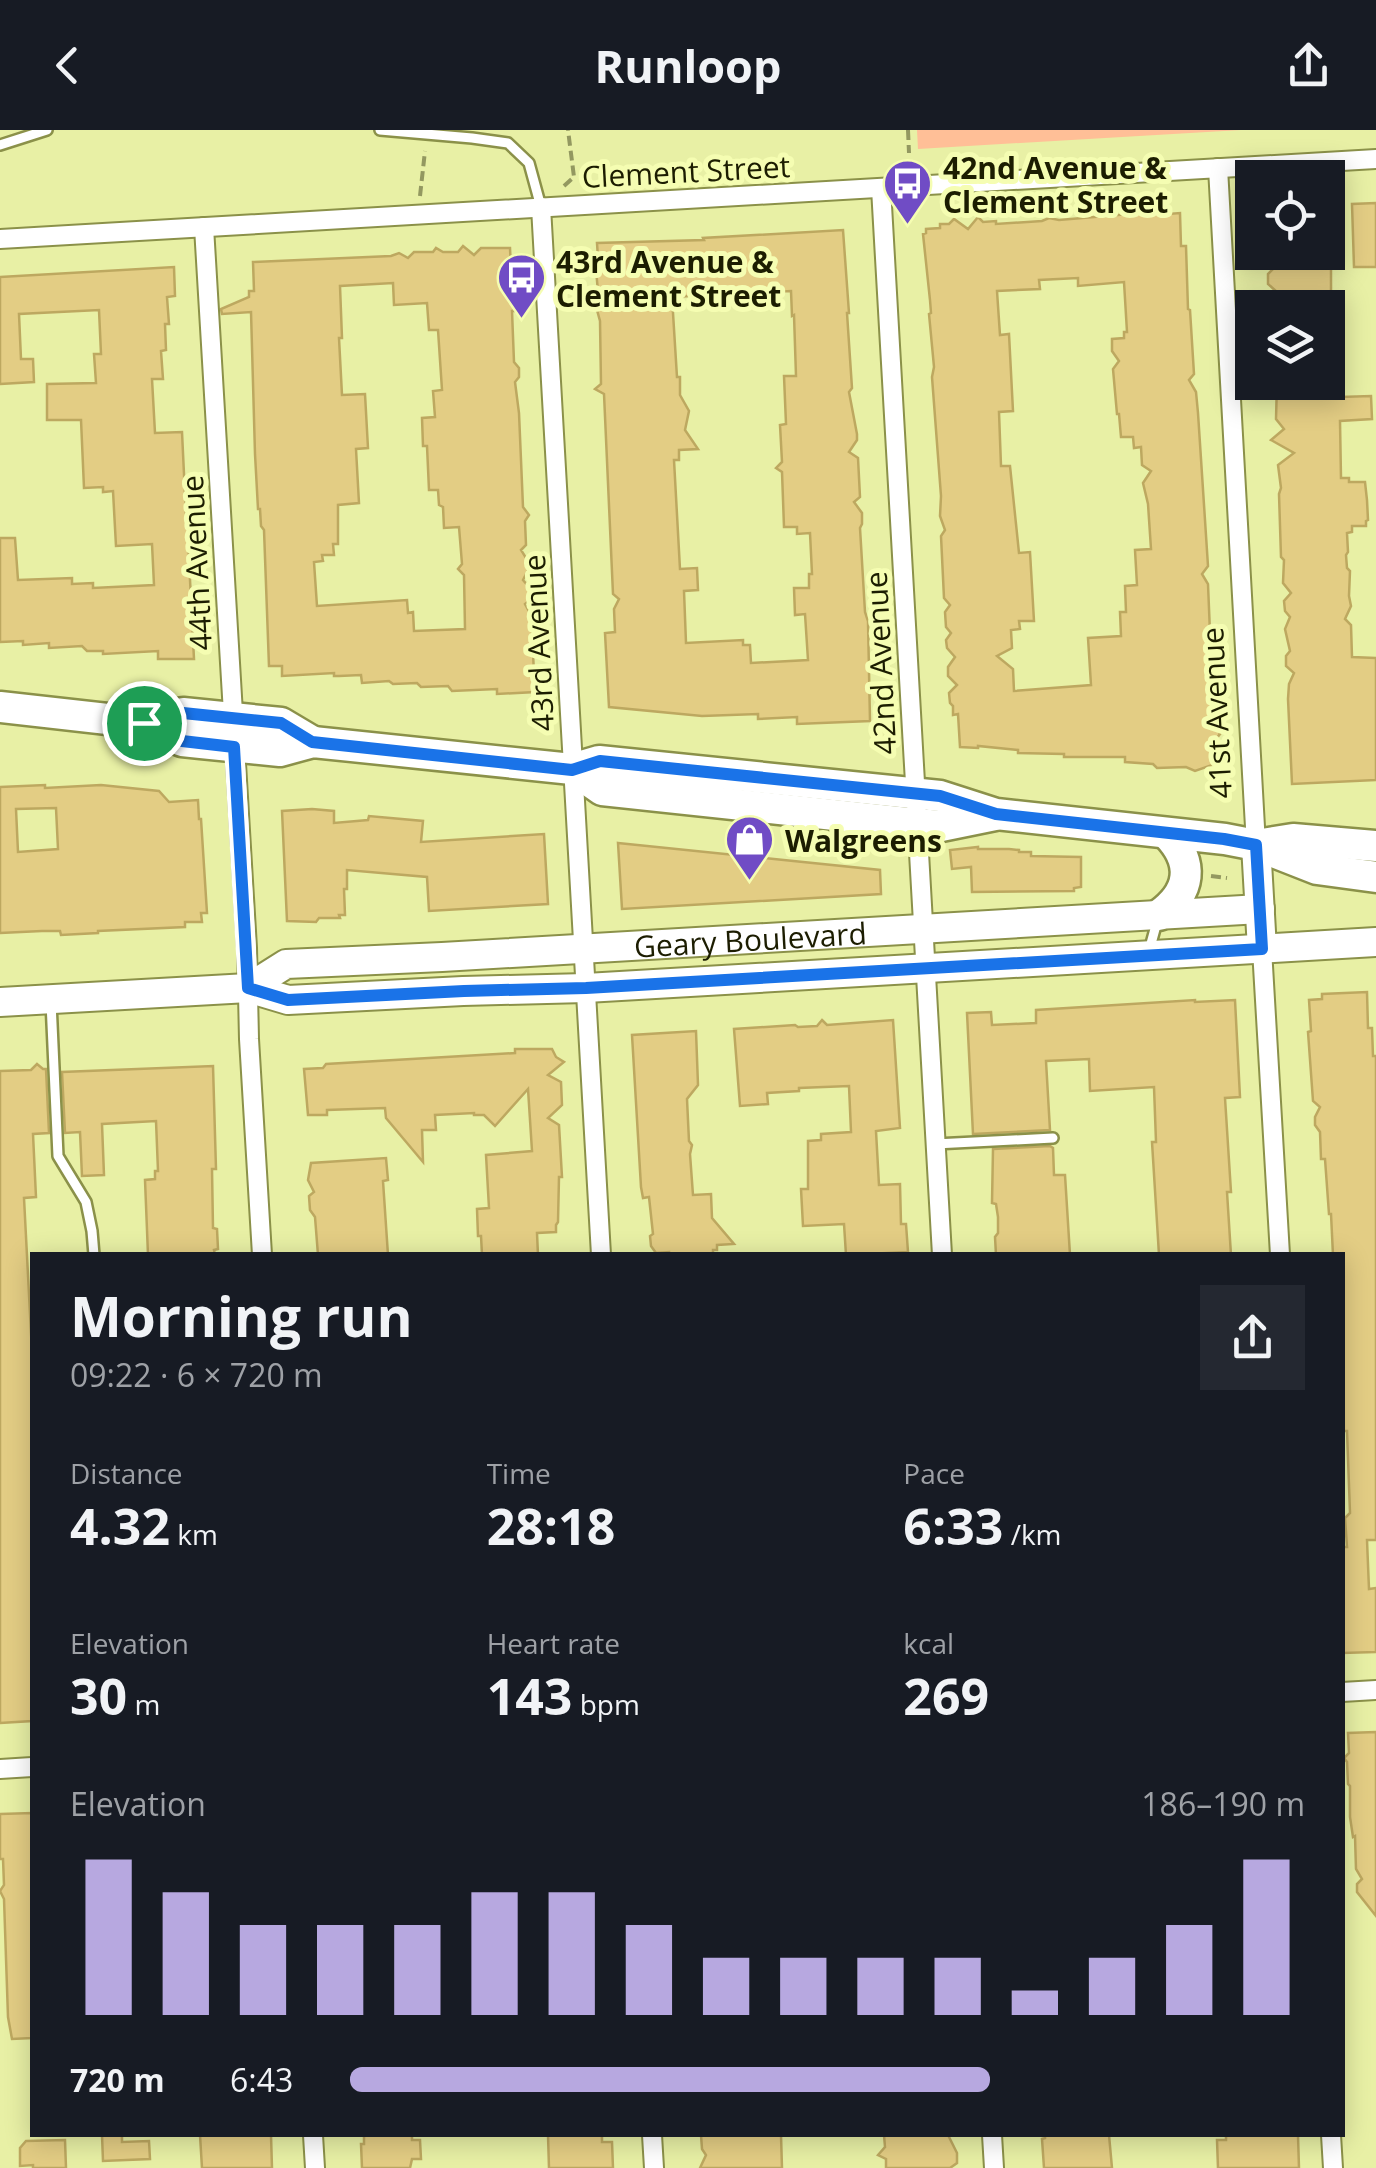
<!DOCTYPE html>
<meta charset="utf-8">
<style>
:root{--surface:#171b24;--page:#242831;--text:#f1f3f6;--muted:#9ea1a6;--accent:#b7a8e0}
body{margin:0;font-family:"Open Sans",sans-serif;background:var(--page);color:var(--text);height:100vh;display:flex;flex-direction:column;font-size:38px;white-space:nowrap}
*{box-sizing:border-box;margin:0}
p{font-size:32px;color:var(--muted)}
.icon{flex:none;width:55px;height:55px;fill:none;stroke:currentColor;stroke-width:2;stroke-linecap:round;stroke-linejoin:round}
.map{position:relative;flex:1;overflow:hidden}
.details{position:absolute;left:30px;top:1122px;width:1315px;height:885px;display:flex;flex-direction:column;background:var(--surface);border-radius:0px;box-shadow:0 5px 25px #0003}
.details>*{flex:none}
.tools{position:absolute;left:1235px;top:30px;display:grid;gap:20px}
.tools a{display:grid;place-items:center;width:110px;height:110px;border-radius:0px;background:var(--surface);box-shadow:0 5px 25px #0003;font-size:50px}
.pin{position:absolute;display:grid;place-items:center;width:85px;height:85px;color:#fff;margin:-42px;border:5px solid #fff;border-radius:50%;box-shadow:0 2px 10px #0007}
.round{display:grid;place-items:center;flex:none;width:105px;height:105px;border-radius:0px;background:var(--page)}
.head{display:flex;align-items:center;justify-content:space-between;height:170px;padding:0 40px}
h1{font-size:55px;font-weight:700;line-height:75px}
.metrics{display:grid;grid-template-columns:repeat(3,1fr);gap:15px;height:170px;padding:10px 40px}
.metrics div{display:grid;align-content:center}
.metrics b{font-size:50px;font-weight:700}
.metrics small{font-size:28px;font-weight:400}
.metrics p{font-size:28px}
.chart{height:280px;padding:20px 40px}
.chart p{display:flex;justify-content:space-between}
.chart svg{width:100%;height:180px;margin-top:10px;stroke:var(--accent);stroke-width:6}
ul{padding:0 40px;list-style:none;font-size:32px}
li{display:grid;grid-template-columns:160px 120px 1fr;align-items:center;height:75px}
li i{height:25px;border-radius:12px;background:var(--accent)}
header{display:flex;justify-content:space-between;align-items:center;height:130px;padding:0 40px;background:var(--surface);font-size:45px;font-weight:700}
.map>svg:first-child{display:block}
</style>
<header><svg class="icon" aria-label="back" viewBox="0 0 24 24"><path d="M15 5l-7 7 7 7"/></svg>Runloop<svg class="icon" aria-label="share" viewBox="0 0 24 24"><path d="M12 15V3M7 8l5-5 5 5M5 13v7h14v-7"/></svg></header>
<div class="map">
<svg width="1376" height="2038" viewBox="0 0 1376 2038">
<rect width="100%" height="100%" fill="#e8f0a5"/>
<polygon fill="#ffbf97" points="917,0 1241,0 918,19"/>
<g fill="#e3cd84" stroke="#bda860" stroke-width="2.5" fill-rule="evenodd">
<polygon points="1376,73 1376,137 1354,137 1352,74"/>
<path d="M1153,82L1155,85L1180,83L1181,116H1186L1188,179L1190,180L1194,244L1189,250L1196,262L1198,283L1208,436L1202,444L1208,454L1211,527H1216L1213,545V555L1217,561L1214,567L1215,581L1219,586L1215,592L1220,604L1216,609L1218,633L1195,641L1186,637L1157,638L1153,634L1125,632V627H1064V624L1018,623V620L978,616V618L960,617L958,584L953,585V576L950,573L949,563L957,555L948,546V537L955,527L947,518L946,510L951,503L946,497L945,482L950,475L944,468L941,406L945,400L940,386L941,366L932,247L934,237L929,184L931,183L930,170L923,104L926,103V99L940,98V94H949L954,89L968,99L978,87L983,92L996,91V94L1042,91L1049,88L1059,90ZM1078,148V156L1124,152L1127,202H1124V208L1112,209V221L1119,231L1113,239L1117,284H1119L1121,307H1133L1134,318L1141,317L1142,335L1151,341L1143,353L1148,374L1151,419L1135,420L1137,455L1125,456L1126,482H1120L1121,506L1088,508L1091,555L1014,561L1013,539L997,526L1012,518L1011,500L1020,499L1019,491H1034L1030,422L1019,423L1010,336H1001L999,282L1013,281L1009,204L1000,205L997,161L1040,159L1039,150Z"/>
<path d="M843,100L849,183H847L852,258L849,262L857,304V310L849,322L858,328L860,367L854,372L862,383V394L860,398L865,482L868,491L870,591L797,594V587L758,589V584L702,586L609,577L605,503L615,502L614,479L619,469L613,464L604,264L595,259L601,254L600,191L597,180L599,173L595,128H598L597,113L704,110L703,108ZM791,161L792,186L794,185L796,246H784L786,294L780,295L782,332L776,338L782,342L784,397H797V404L810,403L812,444H809V458H794L795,485L805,484L808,530L751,533L750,515H743V510L686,513L684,461L698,460L697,438L680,439L674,330H679V320L698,319L685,300L689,281L680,265V247H677L672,167Z"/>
<path d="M463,116L474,125L481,118H510L512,160L517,166L513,170L514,181H512L514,232L519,238V247L515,252L519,283L523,377L529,385L525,391L526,415L521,420L528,431V440L523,450L529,457L530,470L525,474L531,485L535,562L497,564V559L452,561L448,556L421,557L417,553L393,554L389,551L362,553L361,545L339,546H334V543L282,546V536H269L264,400L261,396L260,379H258L255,324L251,182L222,184L221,179L249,167V161H254L253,132L391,126L399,123L408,128L414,122H433L436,118L443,122H458ZM393,153L394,175L427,173L429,200H438L442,260L433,261L435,287L422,288L423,316H427L429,360H438L439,375L443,377L444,398L459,397L462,434L458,439L464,445L465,499L414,501L413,482L408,483L407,470L317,476L314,432L323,431L322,425H334L333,414H338V375L359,373L356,319L368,318L365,264L342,265L339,208H342L340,156Z"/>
<polygon points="1264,122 1331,122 1331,178 1266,178 1278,163 1268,154 1268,144 1276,136"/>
<polygon points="174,137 175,166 167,167 169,194 165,194 166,220 161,221 163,249 152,249 155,303 182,302 186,386 189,386 190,408 188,410 194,529 158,529 158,521 103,524 103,521 87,521 82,516 49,518 49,513 23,515 23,511 0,512 0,408 15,408 18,450 72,448 72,454 93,453 93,458 154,455 152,414 116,416 113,361 103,362 103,357 84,358 81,290 47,290 47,254 96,253 94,224 101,224 99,180 19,184 21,229 33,229 34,252 0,254 0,147"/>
<polygon points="1277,252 1340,252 1340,267 1371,266 1372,289 1340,291 1341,348 1349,348 1349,352 1365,352 1367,370 1368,390 1366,391 1366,396 1352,396 1352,402 1347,403 1348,422 1346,425 1347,438 1350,441 1349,466 1351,476 1345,489 1351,495 1352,527 1376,528 1376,650 1292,654 1288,569 1289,554 1294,543 1286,536 1286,526 1290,521 1285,499 1290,487 1285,481 1284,471 1291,463 1283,453 1284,430 1281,427 1279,364 1281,358 1278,335 1294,323 1271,310 1284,299 1276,289"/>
<path d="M45,655V658L101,655L159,661L169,672L198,670L199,689H201L207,783H201L202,792H185V797L98,801V803L61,805L60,801H42L0,803V657ZM56,678L58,719L18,722L16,679Z"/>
<polygon points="312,679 334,681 334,693 368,690 369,686 423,691 421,712 544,704 548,774 429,781 427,747 347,740 347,759 344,759 345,785 339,785 340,788 319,788 316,792 287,791 282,681"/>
<polygon points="618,713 880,740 881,764 622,779"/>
<polygon points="978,717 978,719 1009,719 1019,720 1019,722 1031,722 1031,726 1081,727 1081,757 1074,758 1074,761 972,762 971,737 952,739 950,720"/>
<polygon points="1367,862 1368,898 1372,898 1373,926 1376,926 1376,1410 1367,1410 1369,1459 1376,1458 1376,1522 1342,1523 1342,1417 1347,1417 1345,1388 1350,1383 1347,1301 1342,1301 1342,1125 1333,1125 1331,1084 1329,1084 1325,1029 1321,1029 1320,1002 1315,995 1315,987 1320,977 1313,971 1308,902 1311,901 1309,870 1322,869 1322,864"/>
<polygon points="1195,870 1195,872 1235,870 1240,967 1225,968 1231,1062 1227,1062 1231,1125 1159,1125 1152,1012 1156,1012 1154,957 1090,961 1089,929 1046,931 1050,1000 973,1004 967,883 991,882 992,895 1036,893 1036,880"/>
<polygon points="822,890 827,895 893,890 900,998 876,1001 879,1055 900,1054 901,1094 906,1094 908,1122 846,1125 844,1094 803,1096 801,1059 808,1059 808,1011 821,1010 821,1004 851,1002 849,956 799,958 799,961 767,963 768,974 740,976 734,899 795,895 798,897 817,896"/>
<polygon points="696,901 698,955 687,969 689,1011 692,1015 690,1024 693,1065 711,1064 712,1088 734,1114 717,1115 717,1120 713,1120 713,1125 669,1125 669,1122 656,1123 651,1116 650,1106 653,1104 649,1067 643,1068 641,1057 632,905"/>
<polygon points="515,919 552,919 556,927 564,932 548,945 561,952 562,975 548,988 559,995 562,1047 559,1047 558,1092 556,1095 556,1102 537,1103 538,1125 482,1125 481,1106 478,1106 477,1079 489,1078 486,1025 532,1021 528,959 495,996 484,985 474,985 474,983 435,985 436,1000 422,1000 423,1032 386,988 385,978 327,980 327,985 308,985 304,939 323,938 326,934 515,923"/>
<polygon points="37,934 43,939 46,939 49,1003 33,1004 36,1067 24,1068 32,1222 32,1591 0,1593 0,941 31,940"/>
<polygon points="213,936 216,1039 212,1039 213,1098 217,1099 218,1119 214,1120 215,1125 148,1125 145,1050 155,1049 155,1041 158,1041 156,991 102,994 104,1045 82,1046 80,1002 65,1003 62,942"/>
<polygon points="1050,1016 1053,1018 1054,1045 1065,1045 1070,1125 996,1125 995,1107 998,1103 998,1087 996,1074 992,1073 993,1019"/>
<polygon points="386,1028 388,1050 383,1051 388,1125 318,1125 315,1087 310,1080 309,1066 314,1062 308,1050 311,1033"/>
<polygon points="1376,1602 1376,1786 1357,1762 1357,1754 1362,1749 1356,1739 1355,1706 1353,1707 1350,1687 1350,1656 1348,1654 1347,1632 1344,1628 1349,1623 1348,1603"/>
<polygon points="32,1683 32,1908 12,1909 8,1887 4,1769 0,1761 4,1755 3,1729 0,1729 0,1684"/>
<polygon points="102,2005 122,2005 122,2012 149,2011 150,2029 103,2031"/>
<polygon points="200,2005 271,2005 272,2038 202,2038"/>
<polygon points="364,2005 412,2005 412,2010 420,2010 421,2029 412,2029 410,2038 362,2038 361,2014 364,2014"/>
<polygon points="548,2005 602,2005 602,2012 612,2012 613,2038 549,2038"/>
<polygon points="701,2005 781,2005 782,2038 700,2038 706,2025 702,2019"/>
<polygon points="884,2005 948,2005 957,2023 957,2033 950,2038 886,2038 886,2029 878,2025 885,2017"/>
<polygon points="1045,2005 1109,2005 1112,2038 1044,2038 1042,2009 1045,2008"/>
<polygon points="1226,2005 1298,2005 1299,2038 1218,2038 1217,2010 1226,2010"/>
<polygon points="65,2010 66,2038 33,2038 33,2035 20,2036 20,2018 26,2011"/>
</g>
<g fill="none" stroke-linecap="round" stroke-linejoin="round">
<defs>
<g id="lane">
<polyline points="380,0 472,8 508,13 529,33 541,77"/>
<polyline points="0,15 47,0"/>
<polyline points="1149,821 1158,788"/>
<polyline points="51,872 58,1026 86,1072 92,1101 94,1125"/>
<polyline points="935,1014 1053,1008"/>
</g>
<g id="street">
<polyline points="1218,38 1256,715"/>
<polyline points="881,58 942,1125"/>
<polyline points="541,77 601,1125"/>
<polyline points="204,97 247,818 249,909 262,1125"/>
<polyline points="0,109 1376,29"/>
<polyline points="1262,819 1280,1125"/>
<polyline points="1342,1562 1376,1560"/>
<polyline points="0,1639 32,1637"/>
<polyline points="313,2005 315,2038"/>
<polyline points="652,2005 654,2038"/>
<polyline points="992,2005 994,2038"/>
<polyline points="1331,2005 1333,2038"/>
</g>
<g id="secondary">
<polyline points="1256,715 1262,819"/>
<path id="s1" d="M248,858L286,834L442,827L1260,779"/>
<polyline points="0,872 248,858 288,870 463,861 586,858 1376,812"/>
</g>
<g id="primary">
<polyline points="0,577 143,593 182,611 201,613 280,621 313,612 572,639 599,631 940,666 996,684 1225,709 1256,715 1317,739 1376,747"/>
<polyline points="143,593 183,583 281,593 313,612"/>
<polyline points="572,639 602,660 917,694 941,696 995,685"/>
<polyline points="1256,715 1293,709 1376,716"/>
<path d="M1159,785C1191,762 1195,733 1167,704"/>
</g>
</defs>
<use href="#lane" stroke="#8b9149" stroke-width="14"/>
<use href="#street" stroke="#8b9149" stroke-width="22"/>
<use href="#secondary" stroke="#8b9149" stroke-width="32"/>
<use href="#primary" stroke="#8b9149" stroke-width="35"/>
<g stroke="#939860" stroke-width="4" stroke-dasharray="10 5" stroke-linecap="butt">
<polyline points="908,0 909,23"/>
<polyline points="564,56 574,47 568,0"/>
<polyline points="420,66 425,21"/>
<polyline points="1211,746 1227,748"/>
</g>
<use href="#lane" stroke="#fff" stroke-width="9"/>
<use href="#street" stroke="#fff" stroke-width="18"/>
<use href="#secondary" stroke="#fff" stroke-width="28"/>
<use href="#primary" stroke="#fff" stroke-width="30"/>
</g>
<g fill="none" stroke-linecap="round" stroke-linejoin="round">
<defs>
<polygon id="route" points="183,583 281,593 312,612 572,640 600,631 940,666 996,684 1224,709 1256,715 1262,819 586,858 464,861 288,870 248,858 234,617 182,611 144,593"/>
</defs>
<use href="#route" stroke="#fff" stroke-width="20"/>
<use href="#route" stroke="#1a73e8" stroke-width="12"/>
</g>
<defs>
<symbol id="bus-pin" viewBox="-11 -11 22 30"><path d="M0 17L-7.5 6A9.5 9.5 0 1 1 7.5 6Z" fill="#704cc5" stroke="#f5fdb2"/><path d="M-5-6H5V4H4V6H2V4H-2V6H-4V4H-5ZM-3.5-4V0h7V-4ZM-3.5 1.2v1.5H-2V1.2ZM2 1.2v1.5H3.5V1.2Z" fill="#fff"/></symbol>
<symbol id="shop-pin" viewBox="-11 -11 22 30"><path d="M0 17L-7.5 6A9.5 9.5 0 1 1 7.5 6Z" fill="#704cc5" stroke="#f5fdb2"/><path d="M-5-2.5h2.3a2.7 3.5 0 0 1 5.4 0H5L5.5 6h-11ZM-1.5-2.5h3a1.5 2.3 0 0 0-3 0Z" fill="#fff"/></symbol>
</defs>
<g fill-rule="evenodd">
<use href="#bus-pin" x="880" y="26" width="55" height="75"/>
<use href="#bus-pin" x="494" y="120" width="55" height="75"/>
<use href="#shop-pin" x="722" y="682" width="55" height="75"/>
</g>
<g text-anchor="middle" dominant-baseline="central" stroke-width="10" stroke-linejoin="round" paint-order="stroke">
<g font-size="30" font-weight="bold" fill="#1c1d01" stroke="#f5fdb2" text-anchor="start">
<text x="943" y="37">42nd Avenue &amp;<tspan x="943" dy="34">Clement Street</tspan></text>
<text x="556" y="131">43rd Avenue &amp;<tspan x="556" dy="34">Clement Street</tspan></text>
<text x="785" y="710">Walgreens</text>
</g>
<g font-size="30" fill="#1c1d01" stroke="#f5fdb2">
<text transform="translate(686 41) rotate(-3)">Clement Street</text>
<text transform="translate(196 433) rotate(-93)">44th Avenue</text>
<text transform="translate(538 513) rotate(-93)">43rd Avenue</text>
<text transform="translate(880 533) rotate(-93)">42nd Avenue</text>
<text transform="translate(1216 583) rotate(-93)">41st Avenue</text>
<text stroke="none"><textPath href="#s1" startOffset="510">Geary Boulevard</textPath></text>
</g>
</g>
</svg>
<div class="tools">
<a><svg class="icon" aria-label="locate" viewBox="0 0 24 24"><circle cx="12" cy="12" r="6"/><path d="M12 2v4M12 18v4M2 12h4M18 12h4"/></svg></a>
<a><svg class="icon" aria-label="layers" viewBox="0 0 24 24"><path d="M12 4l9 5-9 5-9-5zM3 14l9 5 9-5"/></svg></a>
</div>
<div class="pin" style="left:144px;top:593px;background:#1e9e55"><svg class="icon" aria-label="arrive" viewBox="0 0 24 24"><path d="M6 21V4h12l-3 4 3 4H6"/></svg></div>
<section class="details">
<div class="head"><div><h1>Morning run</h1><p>09:22 · 6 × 720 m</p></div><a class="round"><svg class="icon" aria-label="share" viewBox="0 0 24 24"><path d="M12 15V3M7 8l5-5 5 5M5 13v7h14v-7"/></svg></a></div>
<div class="metrics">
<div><p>Distance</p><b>4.32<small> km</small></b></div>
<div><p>Time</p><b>28:18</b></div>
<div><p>Pace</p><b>6:33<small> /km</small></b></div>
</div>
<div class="metrics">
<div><p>Elevation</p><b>30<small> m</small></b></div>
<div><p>Heart rate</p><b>143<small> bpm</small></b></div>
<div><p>kcal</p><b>269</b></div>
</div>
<div class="chart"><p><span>Elevation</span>186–190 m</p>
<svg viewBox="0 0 160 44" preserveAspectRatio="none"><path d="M5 44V6M15 44V14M25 44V22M35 44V22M45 44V22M55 44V14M65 44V14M75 44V22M85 44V30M95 44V30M105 44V30M115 44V30M125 44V38M135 44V30M145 44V22M155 44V6"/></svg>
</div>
<ul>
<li><b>720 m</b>6:43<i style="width:67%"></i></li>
</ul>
</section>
</div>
